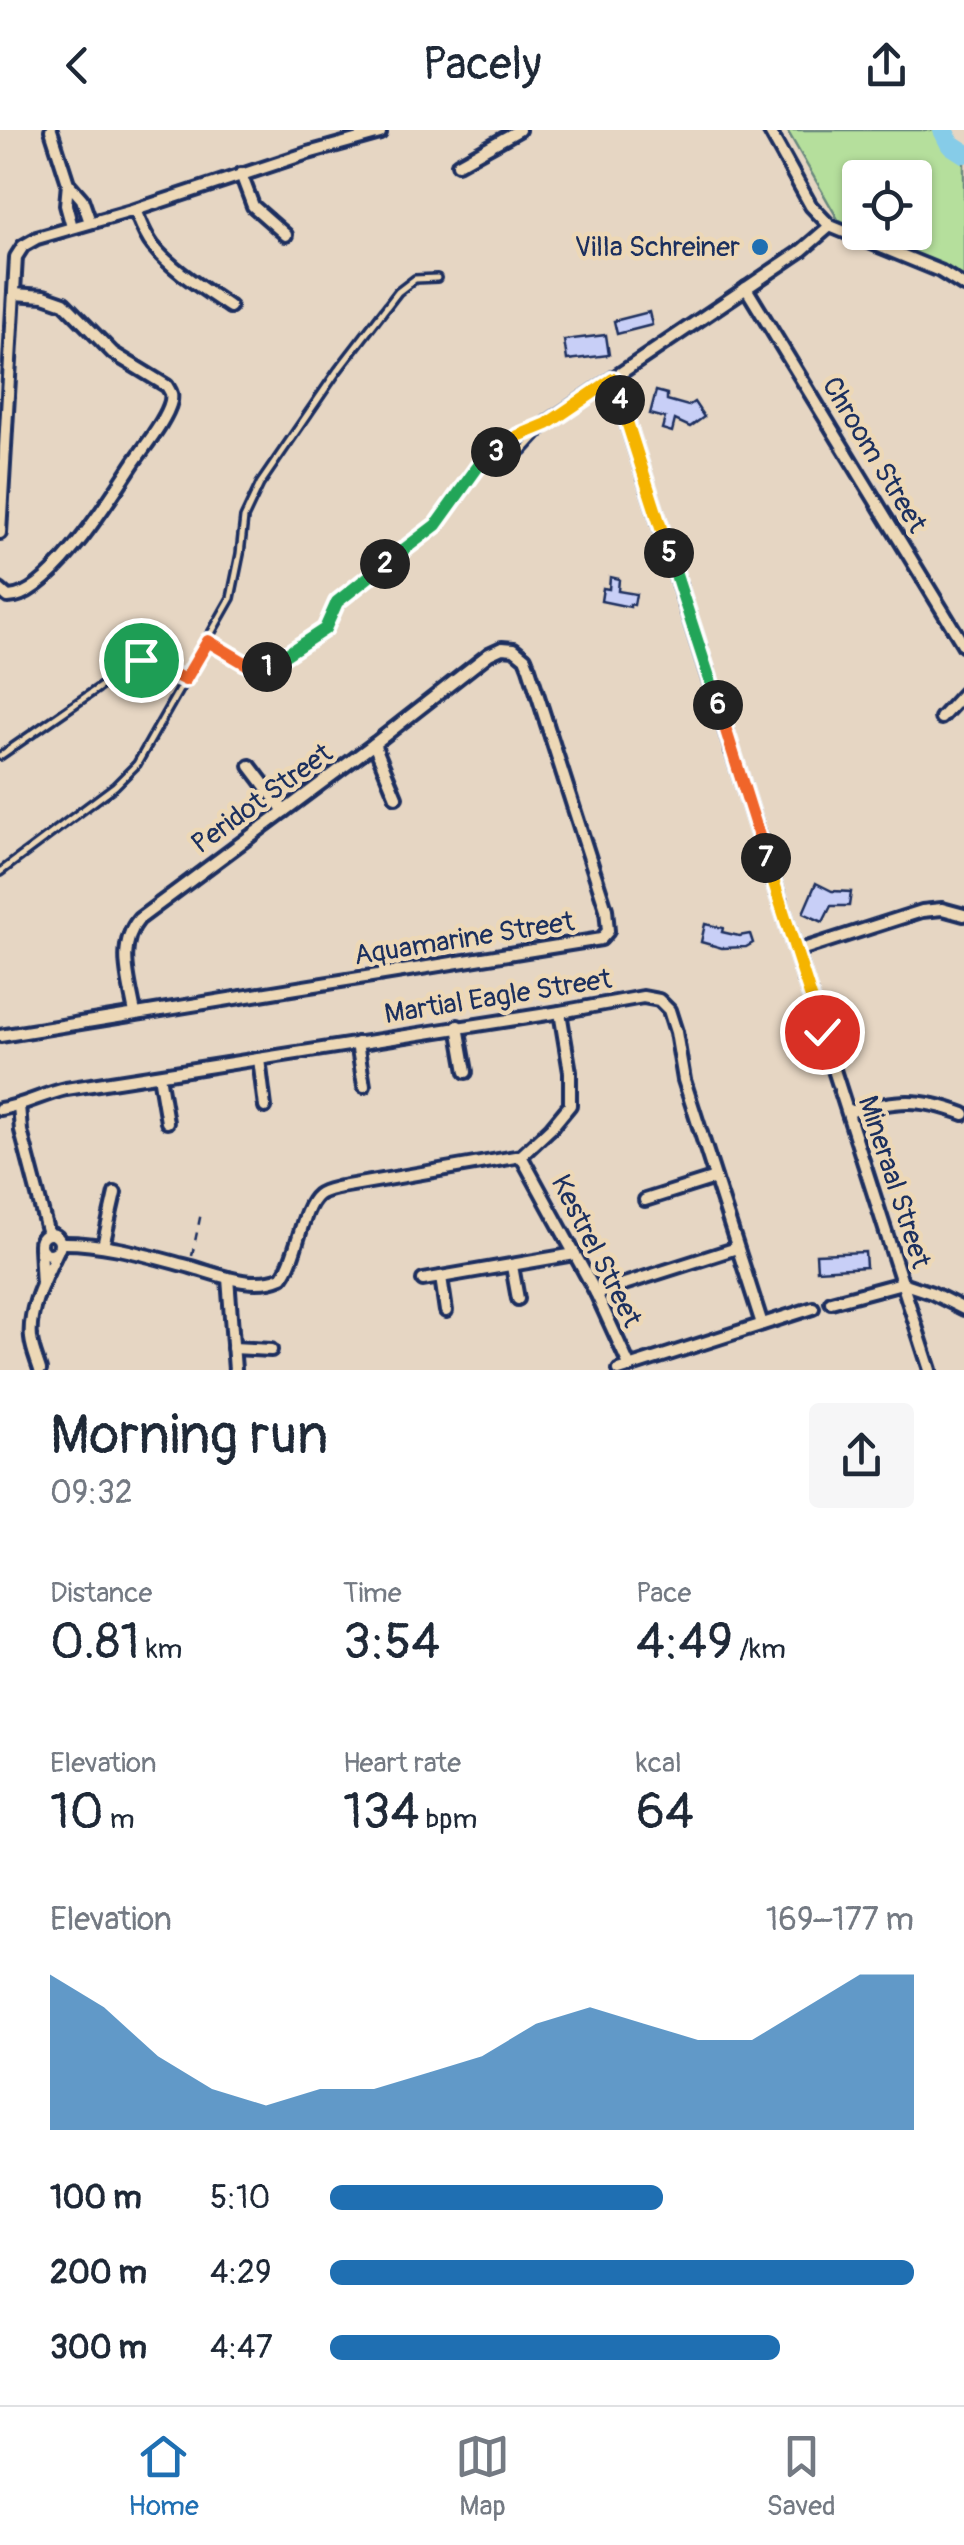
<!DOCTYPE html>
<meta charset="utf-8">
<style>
:root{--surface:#fff;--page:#f6f6f7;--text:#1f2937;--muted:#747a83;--line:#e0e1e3;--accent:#1f6fb2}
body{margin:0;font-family:Pangolin,sans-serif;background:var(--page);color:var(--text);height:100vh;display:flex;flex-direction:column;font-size:38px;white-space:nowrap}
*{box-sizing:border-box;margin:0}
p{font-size:32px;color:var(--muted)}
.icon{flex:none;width:55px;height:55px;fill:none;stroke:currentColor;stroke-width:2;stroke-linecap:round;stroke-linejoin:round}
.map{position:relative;height:1240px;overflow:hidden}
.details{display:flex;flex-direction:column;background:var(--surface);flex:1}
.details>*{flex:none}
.tools{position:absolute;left:842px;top:30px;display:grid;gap:20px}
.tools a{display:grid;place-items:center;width:90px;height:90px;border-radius:10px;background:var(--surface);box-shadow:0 2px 8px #0004;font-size:50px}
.pin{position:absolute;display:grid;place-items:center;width:85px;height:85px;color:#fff;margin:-42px;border:5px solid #fff;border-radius:50%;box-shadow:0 2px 10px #0007}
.km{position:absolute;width:50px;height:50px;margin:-25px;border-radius:50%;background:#222;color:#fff;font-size:28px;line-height:50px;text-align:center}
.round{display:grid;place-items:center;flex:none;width:105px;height:105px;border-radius:10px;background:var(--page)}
.headline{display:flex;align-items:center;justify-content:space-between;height:170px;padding:0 50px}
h1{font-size:55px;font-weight:600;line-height:75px}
.metrics{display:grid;grid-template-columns:repeat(3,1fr);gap:15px;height:170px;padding:10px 50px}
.metrics div{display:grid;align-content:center}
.metrics b{font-size:50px;font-weight:600}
.metrics small{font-size:28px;font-weight:400}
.metrics p{font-size:28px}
.chart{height:280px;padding:20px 50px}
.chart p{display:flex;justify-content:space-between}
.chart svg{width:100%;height:180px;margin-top:10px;fill:var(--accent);opacity:.7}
ul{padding:0 50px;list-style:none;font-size:32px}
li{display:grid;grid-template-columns:160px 120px 1fr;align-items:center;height:75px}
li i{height:25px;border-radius:12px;background:var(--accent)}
header{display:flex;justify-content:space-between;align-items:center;height:130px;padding:0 50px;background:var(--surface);font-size:45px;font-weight:600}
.menu{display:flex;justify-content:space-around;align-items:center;height:140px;border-top:2px solid var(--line);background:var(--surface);font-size:28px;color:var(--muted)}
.menu a{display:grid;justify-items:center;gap:5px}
.menu .current{color:var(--accent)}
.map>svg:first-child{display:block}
</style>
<header><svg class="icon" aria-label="back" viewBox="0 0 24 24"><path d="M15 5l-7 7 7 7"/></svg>Pacely<svg class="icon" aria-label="share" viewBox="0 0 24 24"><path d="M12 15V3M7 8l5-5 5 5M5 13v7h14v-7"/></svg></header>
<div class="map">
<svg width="964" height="1240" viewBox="0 0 964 1240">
<rect width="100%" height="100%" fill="#e6d6c3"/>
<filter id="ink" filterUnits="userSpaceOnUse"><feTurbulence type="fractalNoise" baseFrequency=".01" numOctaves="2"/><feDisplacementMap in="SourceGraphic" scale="20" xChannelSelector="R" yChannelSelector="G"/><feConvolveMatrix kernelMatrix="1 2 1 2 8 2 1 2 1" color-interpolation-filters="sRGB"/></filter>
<g filter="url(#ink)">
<polygon fill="#b5df9c" stroke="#68877d" stroke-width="2.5" points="787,0 943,0 950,14 964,23 964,150 863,103 915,102 915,48 860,48 860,101 839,91"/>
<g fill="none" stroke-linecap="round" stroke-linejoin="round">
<polyline stroke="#86cce8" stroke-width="20" points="943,0 950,14 964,23"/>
</g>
<g fill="#c8cff7" stroke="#1b2f5e" stroke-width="2.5">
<polygon points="649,182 652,195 617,204 614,191"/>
<polygon points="606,205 609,225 567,230 564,210"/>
<polygon points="656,261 667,264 667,270 688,276 694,272 704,287 690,297 675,290 672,302 662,299 665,288 650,284"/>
<polygon points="610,447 619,449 618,461 636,464 634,475 630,474 630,477 601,471 603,458 609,459"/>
<polygon points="816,753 832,761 851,762 849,776 831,776 823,792 803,783"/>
<polygon points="705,794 723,798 722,802 739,806 750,804 753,813 746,817 722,818 701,812"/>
<polygon points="865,1122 866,1137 817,1140 816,1124"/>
</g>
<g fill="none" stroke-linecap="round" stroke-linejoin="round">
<defs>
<g id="service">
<polyline points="497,324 523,321 545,297"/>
<path d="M209,511C228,523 248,542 272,536L325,499L337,472L342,467L436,395L485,328L518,306L547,293"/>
<polyline points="0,626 136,532 151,532 185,550"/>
<polyline points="0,742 115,656 137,634 231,468 240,424 244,388 260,354 338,240 398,162 415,149 437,148"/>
</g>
<g id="minor">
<polyline points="51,0 68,53 82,69 90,92"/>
<polyline points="769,0 811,76 830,96 940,141 964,156"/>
<polyline points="458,34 519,0"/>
<polyline points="241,44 253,76 286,105"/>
<polyline points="68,53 66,75 72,97"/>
<path d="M135,80C140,92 145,106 153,116C173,141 204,159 230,177"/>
<polyline points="746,158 964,516"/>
<polyline points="613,249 930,1240"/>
<polyline points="547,293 801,121 830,96"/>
<polyline points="0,403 16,127 23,116 37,108 135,80 308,23 380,3"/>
<path d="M0,460L8,467C49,468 113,364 134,332C145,316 167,289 171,271C172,263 171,263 167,256L113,223L64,173L44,166L14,164"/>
<polyline points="941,588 964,563"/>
<polyline points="374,614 396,667"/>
<polyline points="250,636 284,681"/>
<polyline points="797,821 922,781 942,779 964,785"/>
<polyline points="458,896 466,942"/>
<path d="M0,906L601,809L608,801L606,779L529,538L525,528L514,519L502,518L489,524L374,614L139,789C116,816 130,853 135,884"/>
<polyline points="357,913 364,956"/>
<polyline points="259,929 265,977"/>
<polyline points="159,945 167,992"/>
<polyline points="19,975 21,1001 48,1104"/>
<path d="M0,979C23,976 43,964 66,959L560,882L643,867L659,870L669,880L676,902L684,950L762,1194"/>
<path d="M848,982C897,971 915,966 964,984"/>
<polyline points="521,1026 596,1163 630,1237"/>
<polyline points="645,1070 715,1048"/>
<circle cx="50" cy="1114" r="10"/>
<path d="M60,1113C104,1112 149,1126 191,1137C219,1145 253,1160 282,1147C298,1126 301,1079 318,1065C324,1060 334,1059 341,1057L521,1026L551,998L570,975V942L560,882"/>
<polyline points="103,1116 115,1063"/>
<polyline points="40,1117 42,1155"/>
<polyline points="512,1136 518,1169"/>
<polyline points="441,1147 446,1181"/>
<polyline points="228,1148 235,1240"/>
<polyline points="423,1150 575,1124"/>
<polyline points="596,1163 737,1118"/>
<polyline points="831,1172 902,1153 932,1163 964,1179"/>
<polyline points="233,1218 271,1220"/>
<path d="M40,1240C37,1230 32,1219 31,1208C28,1179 45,1148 57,1122"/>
<polyline points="619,1240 813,1178"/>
</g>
</defs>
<use href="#service" stroke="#1b2f5e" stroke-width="12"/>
<use href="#minor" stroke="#1b2f5e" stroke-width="18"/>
<polyline stroke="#1b2f5e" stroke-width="2.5" stroke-dasharray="8 8" stroke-linecap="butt" points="192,1126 201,1083"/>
<use href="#service" stroke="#edd8b6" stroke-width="5"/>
<use href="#minor" stroke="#edd8b6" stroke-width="10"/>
</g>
</g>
<g fill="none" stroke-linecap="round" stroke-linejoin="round" filter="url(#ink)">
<defs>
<polyline id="split-1" points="141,530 151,532 185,550 208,511 250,536 267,537"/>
<polyline id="split-2" points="267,537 325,499 337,472 385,434"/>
<polyline id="split-3" points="385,434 436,395 482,331 496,322"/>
<polyline id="split-4" points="496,322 518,306 547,294 613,249 620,270"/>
<polyline id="split-5" points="620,270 669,423"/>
<polyline id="split-6" points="669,423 718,575"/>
<polyline id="split-7" points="718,575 766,728"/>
<polyline id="split-8" points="766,728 822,902"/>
</defs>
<use href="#split-1" stroke="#fff" stroke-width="20"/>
<use href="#split-2" stroke="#fff" stroke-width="20"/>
<use href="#split-3" stroke="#fff" stroke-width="20"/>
<use href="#split-4" stroke="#fff" stroke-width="20"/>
<use href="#split-5" stroke="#fff" stroke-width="20"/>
<use href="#split-6" stroke="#fff" stroke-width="20"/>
<use href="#split-7" stroke="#fff" stroke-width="20"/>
<use href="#split-8" stroke="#fff" stroke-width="20"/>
<use href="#split-1" stroke="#f0652b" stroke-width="12"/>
<use href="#split-2" stroke="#22a559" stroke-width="12"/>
<use href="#split-3" stroke="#22a559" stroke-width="12"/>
<use href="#split-4" stroke="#f5b400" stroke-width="12"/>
<use href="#split-5" stroke="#f5b400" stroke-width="12"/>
<use href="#split-6" stroke="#22a559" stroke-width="12"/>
<use href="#split-7" stroke="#f0652b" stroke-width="12"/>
<use href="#split-8" stroke="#f5b400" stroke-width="12"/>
</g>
<circle fill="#1f6fb2" stroke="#edd8b6" stroke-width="4" cx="760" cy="117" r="10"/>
<g text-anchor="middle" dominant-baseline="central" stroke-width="9" stroke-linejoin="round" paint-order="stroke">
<g font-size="28" fill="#1b2f5e" stroke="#edd8b6" text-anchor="end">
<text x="740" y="117">Villa Schreiner</text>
</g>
<g font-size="28" fill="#1b2f5e" stroke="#edd8b6">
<text transform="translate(874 325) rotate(59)">Chroom Street</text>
<text transform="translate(262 669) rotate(-36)">Peridot Street</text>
<text transform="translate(464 809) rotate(-9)">Aquamarine Street</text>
<text transform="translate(498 867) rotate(-9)">Martial Eagle Street</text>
<text transform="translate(894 1052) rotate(72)">Mineraal Street</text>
<text transform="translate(596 1121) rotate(63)">Kestrel Street</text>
</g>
</g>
</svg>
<div class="tools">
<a><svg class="icon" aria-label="locate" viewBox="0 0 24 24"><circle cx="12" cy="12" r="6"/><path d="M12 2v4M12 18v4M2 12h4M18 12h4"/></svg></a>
</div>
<div class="pin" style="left:141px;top:530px;background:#1e9e55"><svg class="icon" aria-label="arrive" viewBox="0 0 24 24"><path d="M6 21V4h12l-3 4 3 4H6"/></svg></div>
<div class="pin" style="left:822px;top:902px;background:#d93025"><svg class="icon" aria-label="check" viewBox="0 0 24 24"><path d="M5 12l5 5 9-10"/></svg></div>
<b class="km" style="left:267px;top:537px">1</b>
<b class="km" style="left:385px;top:434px">2</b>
<b class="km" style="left:496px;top:322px">3</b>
<b class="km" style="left:620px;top:270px">4</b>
<b class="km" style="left:669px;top:423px">5</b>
<b class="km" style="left:718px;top:575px">6</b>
<b class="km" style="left:766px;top:728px">7</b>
</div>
<section class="details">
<div class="headline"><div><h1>Morning run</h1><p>09:32</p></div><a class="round"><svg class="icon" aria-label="share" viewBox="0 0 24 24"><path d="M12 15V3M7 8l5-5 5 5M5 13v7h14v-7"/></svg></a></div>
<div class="metrics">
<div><p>Distance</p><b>0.81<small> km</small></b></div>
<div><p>Time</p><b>3:54</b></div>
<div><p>Pace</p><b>4:49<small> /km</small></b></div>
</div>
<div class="metrics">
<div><p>Elevation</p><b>10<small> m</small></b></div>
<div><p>Heart rate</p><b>134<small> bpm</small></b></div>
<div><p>kcal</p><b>64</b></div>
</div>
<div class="chart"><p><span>Elevation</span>169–177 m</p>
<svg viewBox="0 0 160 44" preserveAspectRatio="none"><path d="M0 44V6L10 14L20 26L30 34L40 38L50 34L60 34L70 30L80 26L90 18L100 14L110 18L120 22L130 22L140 14L150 6L160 6V44z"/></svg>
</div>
<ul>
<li><b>100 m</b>5:10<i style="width:57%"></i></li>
<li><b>200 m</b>4:29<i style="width:100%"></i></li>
<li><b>300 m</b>4:47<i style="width:77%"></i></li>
</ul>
</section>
<nav class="menu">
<a class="current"><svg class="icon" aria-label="home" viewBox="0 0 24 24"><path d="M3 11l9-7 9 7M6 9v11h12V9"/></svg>Home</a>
<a><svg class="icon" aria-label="map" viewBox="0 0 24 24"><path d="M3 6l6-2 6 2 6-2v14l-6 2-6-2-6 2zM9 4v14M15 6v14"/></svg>Map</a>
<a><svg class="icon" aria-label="saved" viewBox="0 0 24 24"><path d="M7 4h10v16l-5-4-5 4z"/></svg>Saved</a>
</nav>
